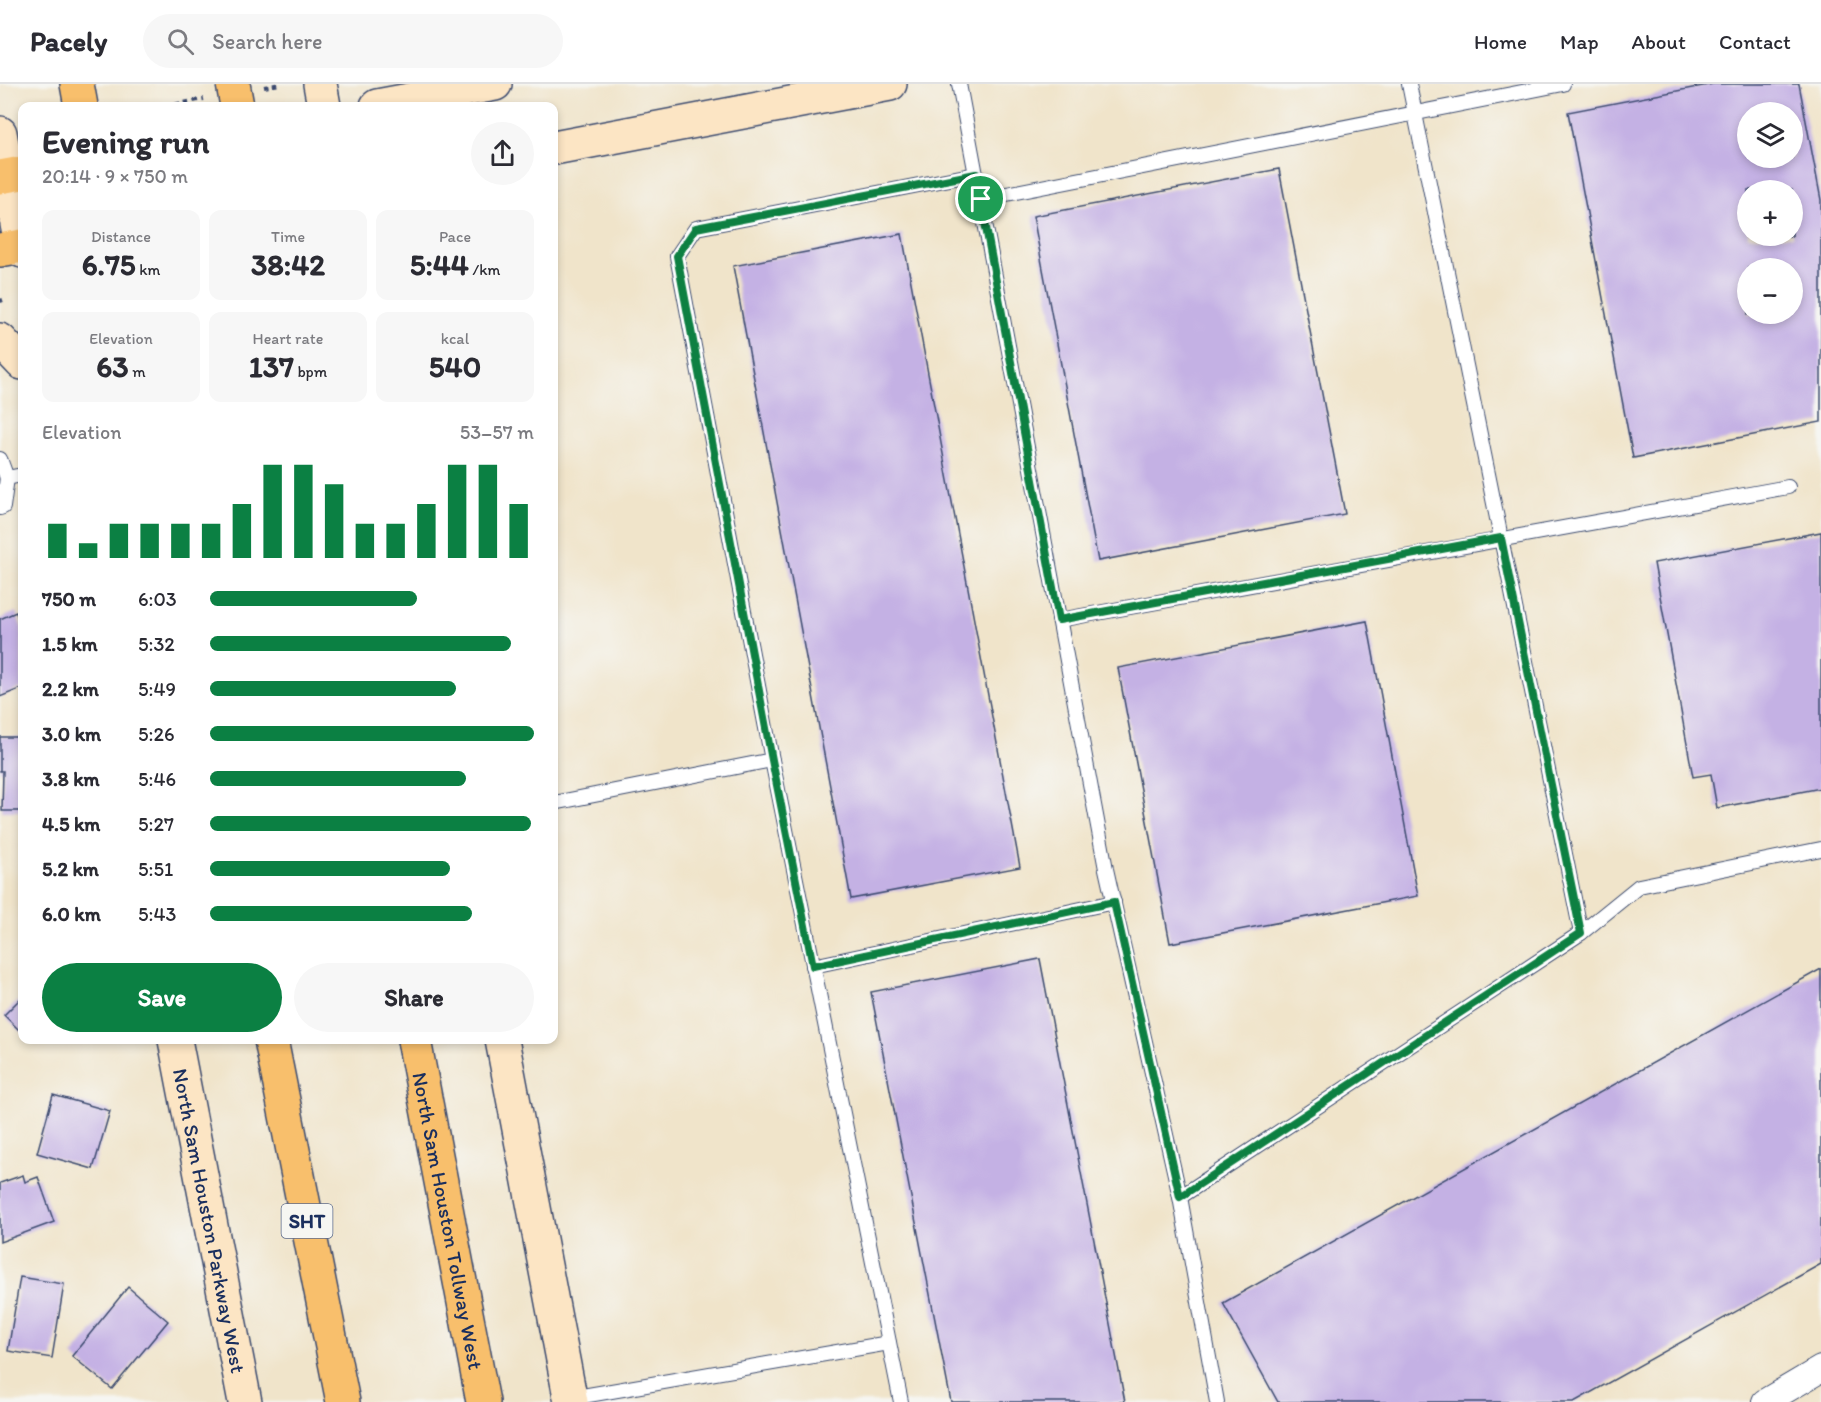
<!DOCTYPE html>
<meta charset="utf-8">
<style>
:root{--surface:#fff;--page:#f7f7f7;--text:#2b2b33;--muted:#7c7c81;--line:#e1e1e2;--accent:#0b8043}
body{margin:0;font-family:Itim,sans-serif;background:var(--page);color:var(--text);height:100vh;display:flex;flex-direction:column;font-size:22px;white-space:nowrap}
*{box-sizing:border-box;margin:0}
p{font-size:20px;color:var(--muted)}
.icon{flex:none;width:33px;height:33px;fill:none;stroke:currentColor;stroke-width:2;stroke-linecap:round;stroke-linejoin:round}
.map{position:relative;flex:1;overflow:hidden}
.drawer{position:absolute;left:18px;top:18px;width:540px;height:942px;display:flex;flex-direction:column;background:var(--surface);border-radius:12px;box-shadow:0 3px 9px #0003}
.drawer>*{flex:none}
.buttons{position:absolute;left:1737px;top:18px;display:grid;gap:12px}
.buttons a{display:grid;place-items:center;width:66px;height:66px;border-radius:50%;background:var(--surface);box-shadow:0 3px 9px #0003;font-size:30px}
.pin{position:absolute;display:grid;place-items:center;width:51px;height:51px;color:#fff;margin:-26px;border:3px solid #fff;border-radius:50%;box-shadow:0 2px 6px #0007}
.round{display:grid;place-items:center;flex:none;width:63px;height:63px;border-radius:32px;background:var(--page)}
.overview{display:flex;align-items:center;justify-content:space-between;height:102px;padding:0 24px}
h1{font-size:33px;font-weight:700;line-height:45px}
.stats{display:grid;grid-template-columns:repeat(3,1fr);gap:9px;height:102px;padding:6px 24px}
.stats div{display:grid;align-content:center;border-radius:12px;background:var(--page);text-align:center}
.stats b{font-size:30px;font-weight:700}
.stats small{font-size:16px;font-weight:400}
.stats p{font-size:16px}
.chart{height:168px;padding:12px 24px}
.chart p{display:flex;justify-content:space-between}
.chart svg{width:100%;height:108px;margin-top:6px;stroke:var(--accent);stroke-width:6}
.button{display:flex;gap:12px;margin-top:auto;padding:12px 24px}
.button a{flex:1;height:69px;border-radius:36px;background:var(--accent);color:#fff;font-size:24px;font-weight:700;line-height:69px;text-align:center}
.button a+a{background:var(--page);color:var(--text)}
ul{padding:0 24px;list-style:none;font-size:20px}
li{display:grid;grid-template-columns:96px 72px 1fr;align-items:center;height:45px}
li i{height:15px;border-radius:8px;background:var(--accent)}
header{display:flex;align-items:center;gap:36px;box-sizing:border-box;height:84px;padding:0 30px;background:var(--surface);border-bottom:2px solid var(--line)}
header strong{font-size:28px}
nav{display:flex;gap:33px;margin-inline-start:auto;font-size:21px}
.search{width:420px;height:54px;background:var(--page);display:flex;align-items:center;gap:15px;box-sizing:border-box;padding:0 21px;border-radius:33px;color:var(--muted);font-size:22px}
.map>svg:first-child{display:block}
</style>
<header>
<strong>Pacely</strong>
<div class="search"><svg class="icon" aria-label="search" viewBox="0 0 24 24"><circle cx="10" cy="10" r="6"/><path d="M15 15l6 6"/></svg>Search here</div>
<nav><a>Home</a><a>Map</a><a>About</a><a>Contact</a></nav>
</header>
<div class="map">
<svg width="1821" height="1318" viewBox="0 0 1821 1318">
<rect width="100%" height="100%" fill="#f6f6f2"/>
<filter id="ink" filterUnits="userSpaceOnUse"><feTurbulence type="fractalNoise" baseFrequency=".0167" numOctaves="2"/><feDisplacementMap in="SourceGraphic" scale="12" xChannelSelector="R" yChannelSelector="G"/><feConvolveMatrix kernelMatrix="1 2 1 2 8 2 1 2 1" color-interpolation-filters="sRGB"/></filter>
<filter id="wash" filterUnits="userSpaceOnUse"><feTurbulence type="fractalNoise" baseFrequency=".008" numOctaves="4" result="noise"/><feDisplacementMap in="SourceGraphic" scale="24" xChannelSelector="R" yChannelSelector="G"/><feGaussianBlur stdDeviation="1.35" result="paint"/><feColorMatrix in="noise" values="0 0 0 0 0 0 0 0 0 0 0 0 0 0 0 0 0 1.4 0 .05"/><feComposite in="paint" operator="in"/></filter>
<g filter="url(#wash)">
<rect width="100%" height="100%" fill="#f0e4ca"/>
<g id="blocks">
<g fill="#c4b1e4" fill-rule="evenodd">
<path d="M1713,0H1799L1821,116V338L1633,374L1568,28ZM1748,28H1792V74H1748ZM1748,106H1792V152H1748ZM1748,184H1792V230H1748Z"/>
<polygon points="1279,85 1345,430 1098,477 1033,132"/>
<polygon points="902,150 1020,783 851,815 733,182"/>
<polygon points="1821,448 1821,704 1717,724 1711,690 1693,693 1654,479"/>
<polygon points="16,528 22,544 22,604 0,613 0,535"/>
<polygon points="1367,537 1418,812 1170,859 1118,584"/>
<polygon points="0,653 22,653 22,727 2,727 3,687 0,687"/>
<polygon points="1040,875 1125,1318 951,1318 871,908"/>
<polygon points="1821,885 1821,1180 1574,1318 1278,1318 1223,1219"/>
<polygon points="22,913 22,949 4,931"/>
<polygon points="53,1011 110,1027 93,1085 37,1069"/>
<polygon points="23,1091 25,1098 38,1093 54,1138 0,1158 0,1099"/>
<polygon points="20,1193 64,1200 52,1274 8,1267"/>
<polygon points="128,1203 168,1237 112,1305 72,1272"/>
</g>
</g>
</g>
<g filter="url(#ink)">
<use href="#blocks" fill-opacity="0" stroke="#3b4a6e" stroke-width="1.5"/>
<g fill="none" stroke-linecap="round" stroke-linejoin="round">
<defs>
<g id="service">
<polyline points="959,0 1106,785 1180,1113 1581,849 1409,0"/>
<polyline points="981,115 1563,0"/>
<polyline points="0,375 7,394 22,391"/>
<polyline points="0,424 3,423 7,394"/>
<polyline points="1059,536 1788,403"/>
<polyline points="772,676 901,1318"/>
<polyline points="554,719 772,676 677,172 696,144 976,90"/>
<polyline points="1581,849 1639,802 1821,765"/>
<polyline points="813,882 1114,818"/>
<polyline points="1180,1113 1217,1318"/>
<polyline points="571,1314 889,1259"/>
</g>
<polyline id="minor" points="1765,1318 1821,1285"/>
<g id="secondary">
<polyline points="320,0 324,22"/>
<polyline points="377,22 495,0"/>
<polyline points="0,49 22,167"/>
<polyline points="554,64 890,0"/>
<polyline points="0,256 22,279"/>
<path id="s1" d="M175,956L245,1318"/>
<polyline points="502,956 571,1318"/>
</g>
<g id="primary">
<polyline points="0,93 22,89"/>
<polyline points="0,166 22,162"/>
</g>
<g id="motorway">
<polyline points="77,0 81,22"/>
<polyline points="271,956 343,1318"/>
<path id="s2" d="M414,956L483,1318"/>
</g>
</defs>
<use href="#service" stroke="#3b4a6e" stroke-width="16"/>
<use href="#minor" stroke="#3b4a6e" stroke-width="28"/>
<use href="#secondary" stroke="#3b4a6e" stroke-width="36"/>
<use href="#primary" stroke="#3b4a6e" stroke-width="36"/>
<use href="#motorway" stroke="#3b4a6e" stroke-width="36"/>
<g stroke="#3b4a6e" stroke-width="4" stroke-dasharray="4.5 4.5" stroke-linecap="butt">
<polyline points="264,3 280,0"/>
<polyline points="167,22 204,15"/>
<polyline points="0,217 3,216"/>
</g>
<use href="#service" stroke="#fff" stroke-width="14"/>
<use href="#minor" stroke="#fff" stroke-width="26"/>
<use href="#secondary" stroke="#fce5c4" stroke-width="33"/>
<use href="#primary" stroke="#f8bf6c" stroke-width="33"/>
<use href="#motorway" stroke="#f8bf6c" stroke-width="33"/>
<defs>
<polyline id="motorway-bridge" points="233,0 237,22"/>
</defs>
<use href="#motorway-bridge" stroke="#3b4a6e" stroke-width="36" stroke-linecap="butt"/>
<use href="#motorway-bridge" stroke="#f8bf6c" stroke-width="33"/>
</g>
</g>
<g fill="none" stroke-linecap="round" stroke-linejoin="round" filter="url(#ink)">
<defs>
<polygon id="route" points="976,90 1059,536 1501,454 1581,849 1180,1113 1114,818 813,882 772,676 677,172 696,144"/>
</defs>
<use href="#route" stroke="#fff" stroke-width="12"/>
<use href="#route" stroke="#0b8043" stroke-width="8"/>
</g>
<g text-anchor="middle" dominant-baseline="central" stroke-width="4.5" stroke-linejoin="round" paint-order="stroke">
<rect fill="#f6f6f2" stroke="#5d6b8a" stroke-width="1.5" x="281.5" y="1120" width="51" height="34" rx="4.5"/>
<g font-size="20" font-weight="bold" fill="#1b2f5e">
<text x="307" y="1137">SHT</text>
</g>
<g font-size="21" fill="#1b2f5e" stroke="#f6f6f2">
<text stroke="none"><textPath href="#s1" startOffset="184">North Sam Houston Parkway West</textPath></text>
<text stroke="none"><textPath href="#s2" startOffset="184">North Sam Houston Tollway West</textPath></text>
</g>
</g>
</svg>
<div class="buttons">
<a><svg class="icon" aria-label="layers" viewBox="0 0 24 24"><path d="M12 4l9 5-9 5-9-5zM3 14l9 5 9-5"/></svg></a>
<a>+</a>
<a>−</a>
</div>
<div class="pin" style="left:981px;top:115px;background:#1e9e55"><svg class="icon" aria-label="arrive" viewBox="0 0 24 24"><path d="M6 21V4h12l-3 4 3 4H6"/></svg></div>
<section class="drawer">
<div class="overview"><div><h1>Evening run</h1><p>20:14 · 9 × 750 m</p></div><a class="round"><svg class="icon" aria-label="share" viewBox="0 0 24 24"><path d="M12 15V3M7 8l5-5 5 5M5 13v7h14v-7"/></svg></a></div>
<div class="stats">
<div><p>Distance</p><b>6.75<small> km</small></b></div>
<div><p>Time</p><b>38:42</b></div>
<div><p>Pace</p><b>5:44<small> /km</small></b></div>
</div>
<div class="stats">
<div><p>Elevation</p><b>63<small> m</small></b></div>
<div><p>Heart rate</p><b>137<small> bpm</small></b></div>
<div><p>kcal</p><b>540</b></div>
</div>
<div class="chart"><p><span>Elevation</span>53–57 m</p>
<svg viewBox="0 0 160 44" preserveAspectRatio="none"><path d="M5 44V30M15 44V38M25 44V30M35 44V30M45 44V30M55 44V30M65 44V22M75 44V6M85 44V6M95 44V14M105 44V30M115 44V30M125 44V22M135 44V6M145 44V6M155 44V22"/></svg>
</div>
<ul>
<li><b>750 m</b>6:03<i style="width:64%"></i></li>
<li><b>1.5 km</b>5:32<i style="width:93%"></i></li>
<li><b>2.2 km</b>5:49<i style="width:76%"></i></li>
<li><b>3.0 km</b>5:26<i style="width:100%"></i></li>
<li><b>3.8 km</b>5:46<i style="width:79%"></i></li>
<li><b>4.5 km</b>5:27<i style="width:99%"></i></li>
<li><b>5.2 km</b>5:51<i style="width:74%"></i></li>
<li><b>6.0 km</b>5:43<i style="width:81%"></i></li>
</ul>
<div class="button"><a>Save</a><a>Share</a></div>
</section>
</div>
